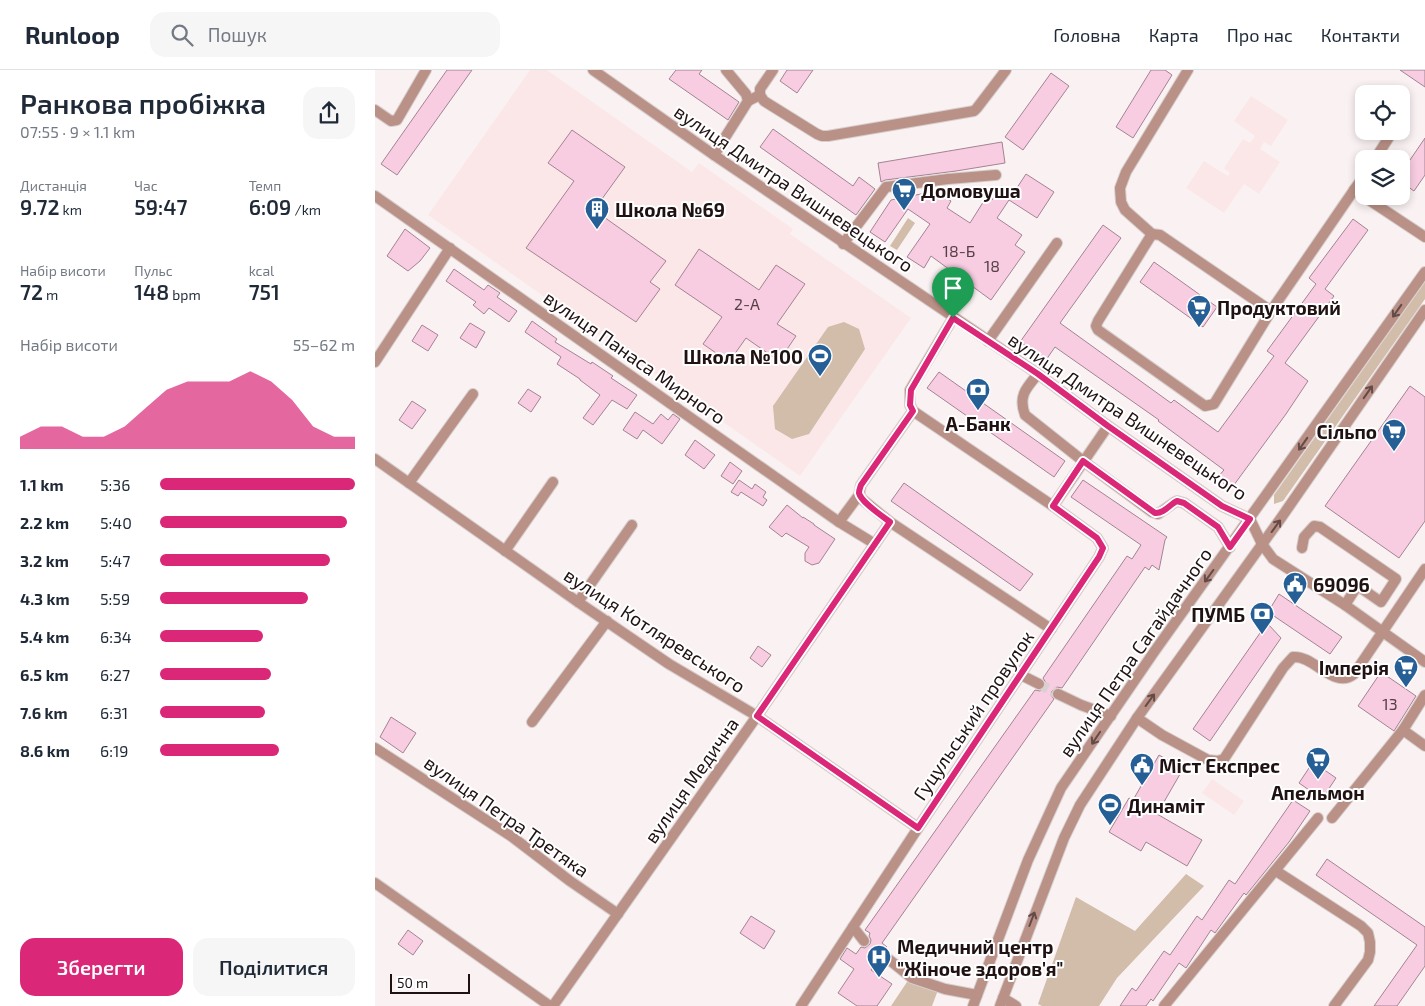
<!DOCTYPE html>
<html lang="uk">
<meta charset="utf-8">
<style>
:root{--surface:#fff;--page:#f6f6f7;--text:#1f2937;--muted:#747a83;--line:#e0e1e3;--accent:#db2777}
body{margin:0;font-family:"Exo 2",sans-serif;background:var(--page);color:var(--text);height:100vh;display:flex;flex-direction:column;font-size:19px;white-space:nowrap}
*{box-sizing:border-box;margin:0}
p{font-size:16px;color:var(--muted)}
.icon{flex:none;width:28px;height:28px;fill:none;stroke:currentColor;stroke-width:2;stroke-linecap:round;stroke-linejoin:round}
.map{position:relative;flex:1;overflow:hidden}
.details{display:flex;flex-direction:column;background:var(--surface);width:375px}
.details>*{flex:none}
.tools{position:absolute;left:980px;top:15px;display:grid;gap:10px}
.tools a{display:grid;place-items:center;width:55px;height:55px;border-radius:10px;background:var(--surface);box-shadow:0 2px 8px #0003;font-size:25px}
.scale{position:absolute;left:15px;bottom:12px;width:80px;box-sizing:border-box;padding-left:5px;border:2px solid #201213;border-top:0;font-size:14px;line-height:18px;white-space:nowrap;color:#201213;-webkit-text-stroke:4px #fff;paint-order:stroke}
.pin{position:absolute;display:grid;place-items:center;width:42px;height:42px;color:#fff;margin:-51px -21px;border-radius:50% 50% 50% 0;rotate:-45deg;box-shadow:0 0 5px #0007}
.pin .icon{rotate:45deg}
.round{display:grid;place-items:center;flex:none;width:52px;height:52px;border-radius:15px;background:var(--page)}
.overview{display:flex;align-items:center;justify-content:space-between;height:85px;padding:0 20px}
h1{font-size:28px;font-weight:600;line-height:38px}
.metrics{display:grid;grid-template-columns:repeat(3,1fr);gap:8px;height:85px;padding:5px 20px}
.metrics div{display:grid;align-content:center}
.metrics b{font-size:21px;font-weight:600}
.metrics small{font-size:14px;font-weight:400}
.metrics p{font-size:14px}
.chart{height:140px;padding:10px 20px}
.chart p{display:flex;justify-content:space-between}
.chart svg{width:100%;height:90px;margin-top:5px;fill:var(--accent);opacity:.7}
.primary-button{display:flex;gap:10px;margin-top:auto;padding:10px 20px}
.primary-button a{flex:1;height:58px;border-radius:15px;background:var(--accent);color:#fff;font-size:20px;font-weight:600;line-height:58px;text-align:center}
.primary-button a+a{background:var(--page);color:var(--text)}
ul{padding:0 20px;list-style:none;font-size:16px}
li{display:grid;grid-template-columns:80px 60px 1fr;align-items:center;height:38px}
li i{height:12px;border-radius:6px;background:var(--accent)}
header{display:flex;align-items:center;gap:30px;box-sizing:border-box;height:70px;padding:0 25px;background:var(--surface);border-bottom:1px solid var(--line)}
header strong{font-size:24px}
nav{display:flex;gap:28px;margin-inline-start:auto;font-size:18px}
.search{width:350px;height:45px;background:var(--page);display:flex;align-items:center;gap:12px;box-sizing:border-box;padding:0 18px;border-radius:15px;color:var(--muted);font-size:19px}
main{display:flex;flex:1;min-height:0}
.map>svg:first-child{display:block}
</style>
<header>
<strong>Runloop</strong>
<div class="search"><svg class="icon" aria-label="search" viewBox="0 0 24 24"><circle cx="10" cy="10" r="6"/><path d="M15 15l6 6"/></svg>Пошук</div>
<nav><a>Головна</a><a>Карта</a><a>Про нас</a><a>Контакти</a></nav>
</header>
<main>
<section class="details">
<div class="overview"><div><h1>Ранкова пробіжка</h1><p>07:55 · 9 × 1.1 km</p></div><a class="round"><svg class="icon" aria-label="share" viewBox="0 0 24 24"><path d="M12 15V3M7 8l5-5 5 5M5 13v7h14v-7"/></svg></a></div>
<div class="metrics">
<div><p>Дистанція</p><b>9.72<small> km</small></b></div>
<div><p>Час</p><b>59:47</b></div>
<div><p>Темп</p><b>6:09<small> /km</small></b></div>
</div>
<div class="metrics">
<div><p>Набір висоти</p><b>72<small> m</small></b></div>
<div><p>Пульс</p><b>148<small> bpm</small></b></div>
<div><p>kcal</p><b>751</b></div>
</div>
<div class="chart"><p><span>Набір висоти</span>55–62 m</p>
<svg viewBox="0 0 160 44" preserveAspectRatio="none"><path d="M0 44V38L10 33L20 33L30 38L40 38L50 33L60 24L70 15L80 11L90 11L100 11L110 6L120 11L130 20L140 33L150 38L160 38V44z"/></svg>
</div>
<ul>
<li><b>1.1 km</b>5:36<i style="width:100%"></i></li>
<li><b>2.2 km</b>5:40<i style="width:96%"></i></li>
<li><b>3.2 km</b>5:47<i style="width:87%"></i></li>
<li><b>4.3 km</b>5:59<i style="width:76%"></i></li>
<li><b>5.4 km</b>6:34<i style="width:53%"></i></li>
<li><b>6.5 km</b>6:27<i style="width:57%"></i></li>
<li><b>7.6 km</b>6:31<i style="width:54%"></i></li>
<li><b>8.6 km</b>6:19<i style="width:61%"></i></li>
</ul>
<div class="primary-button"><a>Зберегти</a><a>Поділитися</a></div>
</section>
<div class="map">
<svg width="1050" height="936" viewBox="0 0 1050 936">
<rect width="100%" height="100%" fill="#faf2f2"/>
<g fill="#fbe7e8">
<polygon points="155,0 172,0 317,102 324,93 418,159 415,164 536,248 425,406 53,145"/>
<polygon points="876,26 913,50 896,76 889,72 885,79 905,92 884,124 869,114 849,143 811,118 829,91 853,106 855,103 849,98 868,69 875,73 880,66 859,51"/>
<polygon points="837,709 869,731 859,745 827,723"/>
</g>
<g fill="#d2bcaa">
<polygon points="533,148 540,153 522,180 515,176"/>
<polygon points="1050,212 1050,229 908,431 899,434 899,425"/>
<polygon points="469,252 484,259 490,279 434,364 417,369 400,359 398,336 453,257"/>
<polygon points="811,804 829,816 742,908 724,936 667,936 663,934 701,827 760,861"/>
<polygon points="532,912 563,920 557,936 516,936"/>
</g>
<g fill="#f8cce1" stroke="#a48393">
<polygon points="72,0 97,0 22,105 6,94"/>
<polygon points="301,0 327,0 324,4 364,32 353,50 294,9"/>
<polygon points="412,0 438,0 422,23 405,11"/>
<polygon points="776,0 790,0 797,5 758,68 741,57"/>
<polygon points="1025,0 1050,0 1050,17"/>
<polygon points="676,3 694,16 648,80 630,67"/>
<polygon points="398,59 478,116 484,107 500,119 481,145 385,77"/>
<polygon points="197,60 250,97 219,140 291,191 275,212 285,219 261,252 151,178 199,111 173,93"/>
<polygon points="1050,68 1050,105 1039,121 1026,112 1026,84 1035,90"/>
<polygon points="627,72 630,93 581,101 510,110 506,112 503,93"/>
<polygon points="651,104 679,122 662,148 634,130"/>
<polygon points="626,116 638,124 622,148 647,165 640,175 650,182 616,230 556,186 549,198 532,187 555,154 533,139 510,172 495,162 516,130 561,121 576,131 572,138 595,153 612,126 617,130"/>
<polygon points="978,149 993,160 950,219 959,226 910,293 933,311 911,344 856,419 842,408 849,400 783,351 784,350 680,277 671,290 645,272 728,155 746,168 685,253 796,333 799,330 843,362 899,286 892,281 941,214 934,208"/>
<polygon points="30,159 55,178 45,191 33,201 12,186"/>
<polygon points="324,179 384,220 401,195 430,214 402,254 421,266 404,291 371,268 354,292 328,274 347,247 300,215"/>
<polygon points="779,192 842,237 828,257 765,212"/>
<polygon points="79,199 109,220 113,215 125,223 122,227 142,241 134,252 114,238 109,244 98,235 101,232 71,211"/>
<polygon points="157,251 182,269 180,272 216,294 217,292 238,306 236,308 262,325 252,339 237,330 218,355 208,348 225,325 205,310 205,309 182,294 186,287 150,262"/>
<polygon points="95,253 110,262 101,278 85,268"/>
<polygon points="47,255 63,265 53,281 37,271"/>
<polygon points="564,302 690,391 679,407 552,318"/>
<polygon points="1035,316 1050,327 1050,451 1024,488 950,436"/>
<polygon points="153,319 166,327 156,342 143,333"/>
<polygon points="37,331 51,340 37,359 24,350"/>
<polygon points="260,342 278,354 286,344 293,350 298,344 305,349 287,374 268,360 262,369 248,360"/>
<polygon points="320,370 340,385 329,399 310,385"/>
<polygon points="355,392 367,401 358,414 346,406"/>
<polygon points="364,410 377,419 380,414 391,422 388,427 392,430 388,436 366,422 363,426 356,422"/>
<polygon points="708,410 792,467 790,470 784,500 777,495 774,500 770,497 687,618 682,617 677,621 676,625 679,629 507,873 512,877 511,878 505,877 501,880 500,886 503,890 496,900 517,914 502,936 482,936 463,923 479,899 465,889 472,878 481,884 486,877 490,878 495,874 496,870 494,866 495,863 490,860 660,620 665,621 670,617 671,613 668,608 752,486 757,489 766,475 696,427"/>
<polygon points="529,413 658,504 645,521 516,431"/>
<polygon points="412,435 428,448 428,447 439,454 439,455 460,469 444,493 437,495 430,491 430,483 434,477 411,463 407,467 394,457"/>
<polygon points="904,524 967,567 955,584 893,542"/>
<polygon points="892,553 906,568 835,671 818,659"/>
<polygon points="383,576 396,585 387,597 375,588"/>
<polygon points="1006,602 1041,626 1019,661 983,636"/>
<polygon points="16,647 41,663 28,683 5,667"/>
<polygon points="784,685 808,699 782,744 827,770 812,796 771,772 766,781 734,762 754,728 758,730"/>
<polygon points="938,692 961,708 947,729 924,713"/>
<polygon points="918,730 935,741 914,772 871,825 869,823 840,863 836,860 811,898 804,893 778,931 776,929 771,936 745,936 757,918 761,921 789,881 795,885 822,846 827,850 854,810 860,814"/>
<polygon points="952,789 1050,857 1050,896 1022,936 999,936 1042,875 941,805"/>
<polygon points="376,846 400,861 389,879 365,863"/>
<polygon points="33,860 48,871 38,885 23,874"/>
</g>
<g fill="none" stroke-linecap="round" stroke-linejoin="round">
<polyline stroke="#d9d0d1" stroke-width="10" stroke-dasharray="10 5" stroke-linecap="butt" points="664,614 683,624"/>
<defs>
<g id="minor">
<polyline points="218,0 339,85 663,304 733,356 847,436 875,449 887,474 898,489 970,535 1050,592"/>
<polyline points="813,0 751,102 745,118 746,132 750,140 777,164 785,165 896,241"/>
<polyline points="385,25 385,19 398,0"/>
<polyline points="373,31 385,25 389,31 442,64 447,66 453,66 599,41 602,38 631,0"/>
<polyline points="0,40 16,51 22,50 51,0"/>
<polyline points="1026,49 1028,47"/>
<polyline points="339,85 373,31 371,24 351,0"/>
<polyline points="1000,89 1018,61"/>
<polyline points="989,106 979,120 1050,167"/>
<polyline points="0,126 464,452 500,474"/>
<polyline points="777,164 723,251 721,256 723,260 830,336 839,334 896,241 979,120"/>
<polyline points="468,174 511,117 573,109 621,105"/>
<polyline points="613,271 682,173"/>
<polyline points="0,292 75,178"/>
<path d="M663,304C651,318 643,326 650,345L708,391L777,442L783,444L800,432L802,431L809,433L843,457L855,477"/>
<polyline points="0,389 203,532 294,594 382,646 543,758"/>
<polyline points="34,413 98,324"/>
<polyline points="484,425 488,430 515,452 676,559"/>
<polyline points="678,436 733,356"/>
<polyline points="464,452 484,425 486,415 538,341"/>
<polyline points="927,478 929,467 939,456 945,457 1021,509 1006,532 983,516"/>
<polyline points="130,481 178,412"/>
<polyline points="203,532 257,455"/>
<polyline points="970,535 979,521"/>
<polyline points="646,605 664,614"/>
<polyline points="683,624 706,635 736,646"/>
<polyline points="1050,625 1028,660 1050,676"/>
<path d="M762,648L787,665L833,690L843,691L849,689L908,598L918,587C939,585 959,620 979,604L1050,499"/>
<polyline points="157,652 232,551"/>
<polyline points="0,678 136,766 195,811 243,844"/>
<polyline points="957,748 1028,660"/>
<polyline points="901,801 986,856 993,863 995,872 995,882 993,890 959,936"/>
<polyline points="0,813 175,936"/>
<polyline points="478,857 489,871"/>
<polyline points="507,884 537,908 570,919 602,925"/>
<polyline points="628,928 641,936"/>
<polyline points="178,936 382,646 515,452"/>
<polyline points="426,936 543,758 724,487 728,478 722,468 678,436 538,341 535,335 535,320 578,248"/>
<polyline points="598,936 653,790 686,718 779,582 1050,202"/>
<polyline points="625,936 689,768 705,735 762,648 906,448 1050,240"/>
<polyline points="789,936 943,748"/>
</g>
</defs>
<use href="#minor" stroke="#d7cece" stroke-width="12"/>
<use href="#minor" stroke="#ba9186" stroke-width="10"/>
</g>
<defs><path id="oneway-shaft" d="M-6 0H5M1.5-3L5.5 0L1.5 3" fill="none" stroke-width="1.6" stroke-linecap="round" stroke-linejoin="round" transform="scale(1.25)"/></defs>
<g stroke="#654b47">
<use href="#oneway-shaft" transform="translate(1022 241) rotate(125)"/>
<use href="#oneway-shaft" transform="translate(993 322) rotate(-55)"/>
<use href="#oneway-shaft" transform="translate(928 374) rotate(125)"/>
<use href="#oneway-shaft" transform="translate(901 456) rotate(-54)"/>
<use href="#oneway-shaft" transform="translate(834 506) rotate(126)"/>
<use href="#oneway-shaft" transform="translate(775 630) rotate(-54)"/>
<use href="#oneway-shaft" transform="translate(721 668) rotate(124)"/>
<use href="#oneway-shaft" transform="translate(657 849) rotate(-69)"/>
</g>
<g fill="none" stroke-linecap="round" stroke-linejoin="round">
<defs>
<path id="route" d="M578,248L663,304L733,356L847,436L875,449L855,477L843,457L809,433L802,431C795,434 789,444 780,443L708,391L678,436L722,468L728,478L724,487L543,758L382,646L515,452C507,446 486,432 484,423C484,420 485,418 486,415L538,341L535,335L536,320Z"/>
</defs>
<use href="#route" stroke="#fff" stroke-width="10"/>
<use href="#route" stroke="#db2777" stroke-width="6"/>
</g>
<defs>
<symbol id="supermarket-pin" viewBox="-11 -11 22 30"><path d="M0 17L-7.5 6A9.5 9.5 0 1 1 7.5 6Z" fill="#265e96" stroke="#fff"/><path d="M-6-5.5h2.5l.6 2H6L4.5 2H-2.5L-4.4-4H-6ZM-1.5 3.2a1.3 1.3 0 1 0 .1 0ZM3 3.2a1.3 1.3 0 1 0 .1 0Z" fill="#fff"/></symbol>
<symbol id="building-pin" viewBox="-11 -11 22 30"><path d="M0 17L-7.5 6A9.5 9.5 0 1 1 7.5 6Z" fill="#265e96" stroke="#fff"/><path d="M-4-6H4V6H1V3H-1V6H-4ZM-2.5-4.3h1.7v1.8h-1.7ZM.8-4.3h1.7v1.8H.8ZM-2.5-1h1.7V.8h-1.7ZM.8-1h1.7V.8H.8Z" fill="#fff"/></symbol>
<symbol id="stadium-pin" viewBox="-11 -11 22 30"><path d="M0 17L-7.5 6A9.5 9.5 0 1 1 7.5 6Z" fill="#265e96" stroke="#fff"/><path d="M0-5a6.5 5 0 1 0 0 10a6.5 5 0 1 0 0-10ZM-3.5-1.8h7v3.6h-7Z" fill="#fff"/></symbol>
<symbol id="bank-pin" viewBox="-11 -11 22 30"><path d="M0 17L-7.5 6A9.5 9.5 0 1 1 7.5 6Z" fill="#265e96" stroke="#fff"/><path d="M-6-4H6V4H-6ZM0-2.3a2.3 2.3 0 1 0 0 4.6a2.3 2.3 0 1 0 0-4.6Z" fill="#fff"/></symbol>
<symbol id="civic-pin" viewBox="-11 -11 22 30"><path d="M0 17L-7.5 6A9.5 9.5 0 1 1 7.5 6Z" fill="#265e96" stroke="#fff"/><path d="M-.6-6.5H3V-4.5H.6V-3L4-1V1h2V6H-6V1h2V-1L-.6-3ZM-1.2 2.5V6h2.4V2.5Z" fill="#fff"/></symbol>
<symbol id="hospital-pin" viewBox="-11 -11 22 30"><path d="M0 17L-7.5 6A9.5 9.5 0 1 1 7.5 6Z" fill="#265e96" stroke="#fff"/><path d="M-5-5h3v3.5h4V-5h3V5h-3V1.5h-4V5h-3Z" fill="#fff"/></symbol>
</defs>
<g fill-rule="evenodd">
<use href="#supermarket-pin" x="515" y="106" width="28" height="38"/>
<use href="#building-pin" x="208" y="125" width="28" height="38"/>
<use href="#supermarket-pin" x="810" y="223" width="28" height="38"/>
<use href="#stadium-pin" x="431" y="272" width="28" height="38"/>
<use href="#bank-pin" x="589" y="306" width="28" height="38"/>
<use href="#supermarket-pin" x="1005" y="347" width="28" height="38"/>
<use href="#civic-pin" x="906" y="500" width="28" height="38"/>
<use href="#bank-pin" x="873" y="530" width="28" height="38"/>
<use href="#supermarket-pin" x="1017" y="583" width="28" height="38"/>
<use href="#supermarket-pin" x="929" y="675" width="28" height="38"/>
<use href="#civic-pin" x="753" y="681" width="28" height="38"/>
<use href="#stadium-pin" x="721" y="721" width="28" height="38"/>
<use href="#hospital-pin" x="490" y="873" width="28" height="38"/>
</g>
<g text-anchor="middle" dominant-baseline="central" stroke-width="4" stroke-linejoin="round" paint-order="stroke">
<g font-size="16" fill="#564046">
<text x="584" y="180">18-Б</text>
<text x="617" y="195">18</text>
<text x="372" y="233">2-А</text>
<text x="1015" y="633">13</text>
</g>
<g font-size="19" fill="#201213" stroke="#fff">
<text transform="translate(419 118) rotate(34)">вулиця Дмитра Вишневецького</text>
<text transform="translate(260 287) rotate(35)">вулиця Панаса Мирного</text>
<text transform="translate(753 346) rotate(34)">вулиця Дмитра Вишневецького</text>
<text transform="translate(280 560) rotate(33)">вулиця Котляревського</text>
<text transform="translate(760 582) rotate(-55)">вулиця Петра Сагайдачного</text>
<text transform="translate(598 645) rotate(-56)">Гуцульський провулок</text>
<text transform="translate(316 710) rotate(-55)">вулиця Медична</text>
<text transform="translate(132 746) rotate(35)">вулиця Петра Третяка</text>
</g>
<g font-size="19" font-weight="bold" fill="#201213" stroke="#fff" text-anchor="start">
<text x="546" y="120">Домовуша</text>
<text x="240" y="139">Школа №69</text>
<text x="842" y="237">Продуктовий</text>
<text x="428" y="286" text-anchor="end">Школа №100</text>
<text x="603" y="353" text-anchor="middle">А-Банк</text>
<text x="1002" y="361" text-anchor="end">Сільпо</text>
<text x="938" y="514">69096</text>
<text x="870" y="544" text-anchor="end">ПУМБ</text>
<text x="1014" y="597" text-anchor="end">Імперія</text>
<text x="784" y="695">Міст Експрес</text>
<text x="943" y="722" text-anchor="middle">Апельмон</text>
<text x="752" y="735">Динаміт</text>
<text x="522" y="876">Медичний центр<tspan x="522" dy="22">"Жіноче здоров'я"</tspan></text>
</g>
</g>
</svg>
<div class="tools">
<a><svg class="icon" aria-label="locate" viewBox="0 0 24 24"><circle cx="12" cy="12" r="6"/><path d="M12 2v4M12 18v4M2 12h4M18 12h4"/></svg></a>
<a><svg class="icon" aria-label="layers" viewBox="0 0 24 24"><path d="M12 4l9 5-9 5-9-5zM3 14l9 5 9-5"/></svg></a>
</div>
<div class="scale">50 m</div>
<div class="pin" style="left:578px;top:248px;background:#1e9e55"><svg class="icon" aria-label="arrive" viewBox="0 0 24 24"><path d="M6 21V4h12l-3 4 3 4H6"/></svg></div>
</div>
</main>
